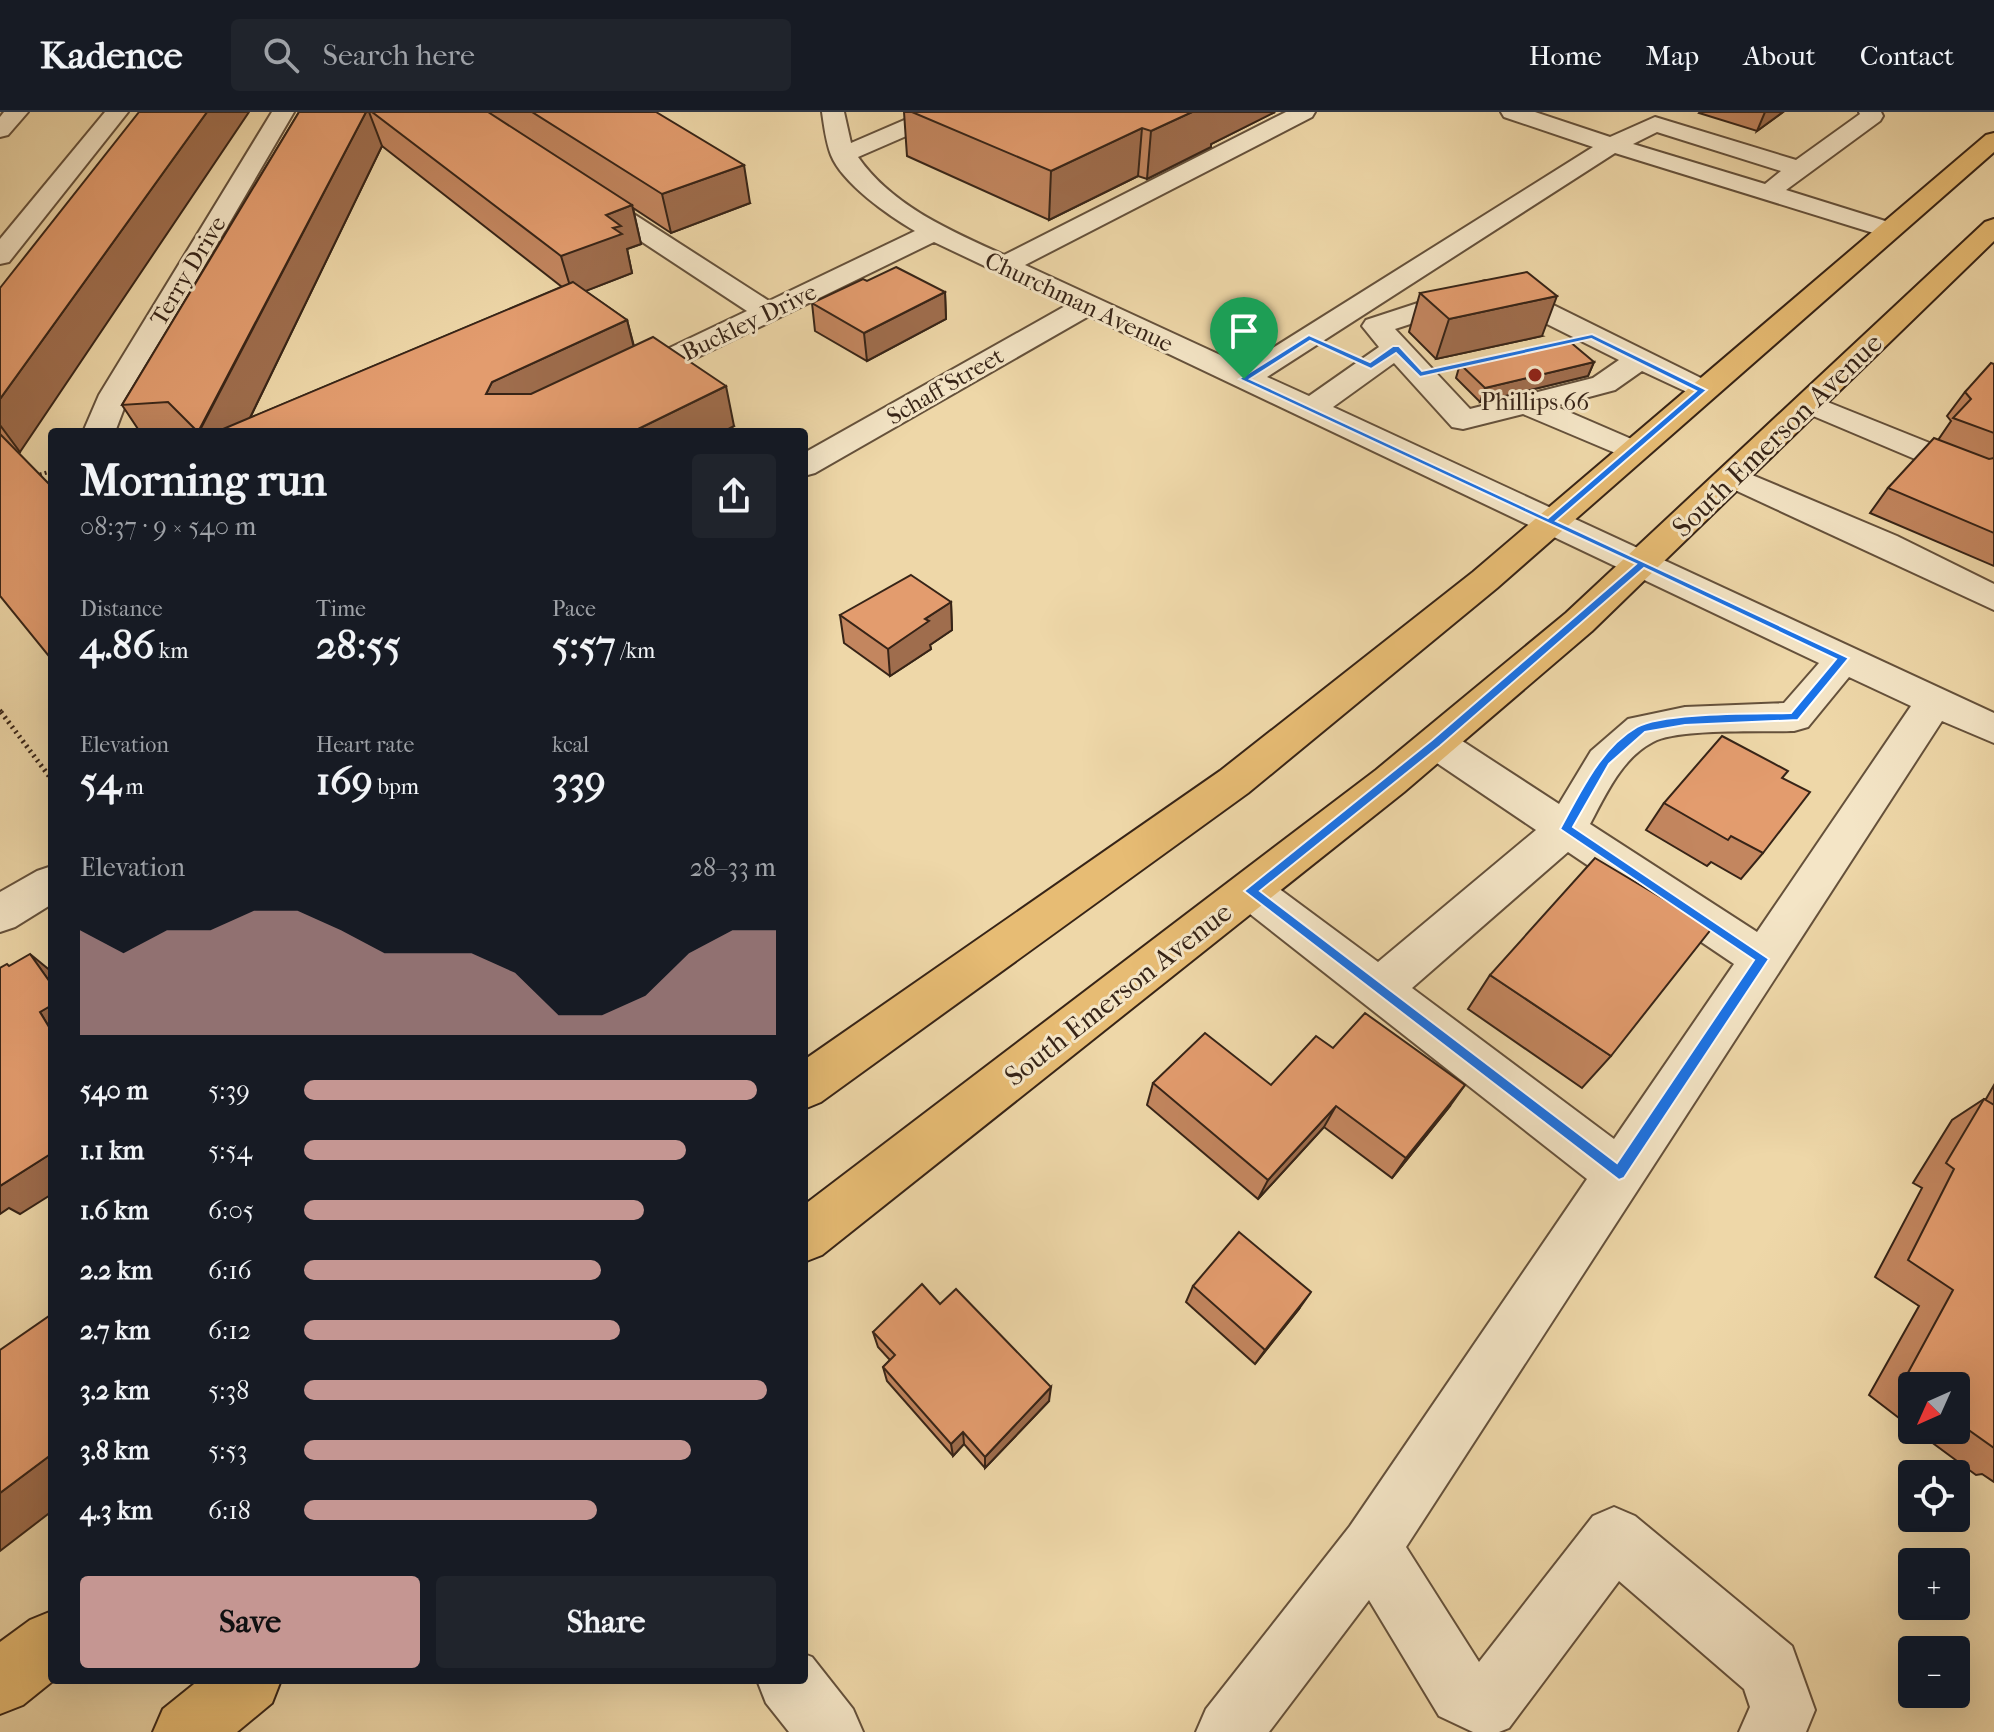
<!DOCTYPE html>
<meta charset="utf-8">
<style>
:root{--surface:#171b24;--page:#20242c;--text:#f1f3f6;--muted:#9ea1a6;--line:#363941;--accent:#c59692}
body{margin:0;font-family:"IM FELL French Canon",serif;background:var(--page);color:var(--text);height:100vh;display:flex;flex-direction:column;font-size:30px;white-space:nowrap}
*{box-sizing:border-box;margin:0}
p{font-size:26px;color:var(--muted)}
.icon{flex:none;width:44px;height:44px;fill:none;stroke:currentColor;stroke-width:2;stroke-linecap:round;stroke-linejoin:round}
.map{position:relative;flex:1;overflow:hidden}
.sheet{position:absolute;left:48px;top:316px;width:760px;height:1256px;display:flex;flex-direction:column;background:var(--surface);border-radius:8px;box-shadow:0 8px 32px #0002}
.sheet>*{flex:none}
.needle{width:52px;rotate:225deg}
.buttons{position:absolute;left:1898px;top:1260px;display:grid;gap:16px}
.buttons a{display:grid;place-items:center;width:72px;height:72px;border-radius:8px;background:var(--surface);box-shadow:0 8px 32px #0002;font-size:40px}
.pin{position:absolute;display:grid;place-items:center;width:68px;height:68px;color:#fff;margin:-82px -34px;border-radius:50% 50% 50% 0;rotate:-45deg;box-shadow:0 0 8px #0007}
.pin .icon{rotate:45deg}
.round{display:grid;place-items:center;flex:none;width:84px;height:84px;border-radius:8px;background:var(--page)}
.overview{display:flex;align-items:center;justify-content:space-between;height:136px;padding:0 32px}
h1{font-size:44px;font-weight:700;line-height:60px}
.figures{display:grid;grid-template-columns:repeat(3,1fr);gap:12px;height:136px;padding:8px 32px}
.figures div{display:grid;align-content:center}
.figures b{font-size:40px;font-weight:700}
.figures small{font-size:22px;font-weight:400}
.figures p{font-size:22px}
.chart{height:224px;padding:16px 32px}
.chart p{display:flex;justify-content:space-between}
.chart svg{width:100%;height:144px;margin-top:8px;fill:var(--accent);opacity:.7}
.action{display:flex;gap:16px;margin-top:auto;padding:16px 32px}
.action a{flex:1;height:92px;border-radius:8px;background:var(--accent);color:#111;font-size:32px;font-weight:700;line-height:92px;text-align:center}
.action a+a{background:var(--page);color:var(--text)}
ul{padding:0 32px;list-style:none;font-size:26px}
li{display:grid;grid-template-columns:128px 96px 1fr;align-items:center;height:60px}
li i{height:20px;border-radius:10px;background:var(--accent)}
header{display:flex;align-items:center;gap:48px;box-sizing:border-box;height:112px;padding:0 40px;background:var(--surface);border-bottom:2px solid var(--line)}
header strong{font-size:38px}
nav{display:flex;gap:44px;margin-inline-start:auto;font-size:28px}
.search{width:560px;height:72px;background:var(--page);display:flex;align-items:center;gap:20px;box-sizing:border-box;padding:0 28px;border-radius:8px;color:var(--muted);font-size:30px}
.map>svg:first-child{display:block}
</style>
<header>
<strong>Kadence</strong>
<div class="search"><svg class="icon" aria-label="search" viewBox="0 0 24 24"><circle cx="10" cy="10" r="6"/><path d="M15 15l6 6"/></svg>Search here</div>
<nav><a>Home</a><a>Map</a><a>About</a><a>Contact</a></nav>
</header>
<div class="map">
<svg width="1994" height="1620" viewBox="0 0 1994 1620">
<rect width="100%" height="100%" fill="#eed7a8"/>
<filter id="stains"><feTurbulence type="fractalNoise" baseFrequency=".0025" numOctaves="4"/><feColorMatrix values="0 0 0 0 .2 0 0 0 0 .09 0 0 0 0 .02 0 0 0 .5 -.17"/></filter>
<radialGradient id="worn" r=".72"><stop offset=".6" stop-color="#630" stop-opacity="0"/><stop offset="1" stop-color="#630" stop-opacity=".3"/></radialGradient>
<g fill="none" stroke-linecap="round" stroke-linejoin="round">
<defs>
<g id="minor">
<polygon points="4,0 28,0 8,23 0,25 0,5"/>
<polygon points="105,0 128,0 9,150 0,152 0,127"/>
<polygon points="272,0 294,0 129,283 115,320 83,320 99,283"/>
<path d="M822,0H844L851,31L923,0H953L950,5L858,45C892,94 951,119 1004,143L1286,0H1315L1312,5L1025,153L1244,254L1593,35L1504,5L1501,0H1535L1610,25L1655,5L1796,48L1860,2L1859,0H1881L1883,4L1880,9L1786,78L1898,113L1902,118L1898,123H1880L1615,41L1267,265L1309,284L1379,235L1362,214L1366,208L1485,169H1505L1713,272L1717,278L1713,284L1702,287L1642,259L1615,278L1555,294L1643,332L1648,339L1643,346L1632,348L1523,302L1463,317L1452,315L1394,251L1333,295L1994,601V631L1942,609L1406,1435L1479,1550L1593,1404L1614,1395L1635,1404L1792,1534L1815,1598L1806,1620H1739L1750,1595L1744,1577L1619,1469L1509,1616L1499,1620H1473L1439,1604L1369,1488L1269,1620H1196L1206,1597L1350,1414L1587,1067L1236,791L1229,779L1236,767L1251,762L1266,767L1378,850L1536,718L1422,641L1416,631L1422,621L1436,617L1450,621L1559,692L1591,639L1628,607L1685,595L1784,591L1819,551L1089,204L815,361L804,364V341L1067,193L934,130L544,320H503L508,313L747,199L580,89L577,84L580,79H598L769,189L915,119C889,104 842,71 831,43C826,30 824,14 822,0ZM1657,20L1781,59L1765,72L1633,32ZM1493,185L1619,248L1593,266L1470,297L1395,217ZM1849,565L1911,594L1757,820L1590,712C1606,682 1622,646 1653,630C1677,616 1763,620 1794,619L1808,615ZM1568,740L1734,852L1614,1027L1412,876Z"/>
<polygon points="1810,283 1982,352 1987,359 1982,366 1971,369 1960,366 1799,298 1795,292 1799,286"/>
<polygon points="1733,355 1897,424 1994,472 1994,498 1722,372 1717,365 1722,358"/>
<polygon points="52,754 52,792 15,815 0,820 0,780 37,759"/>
<polygon points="804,1542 812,1545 853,1597 863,1620 789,1620 766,1591 757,1568 804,1568"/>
</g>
<g id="major">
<polygon points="1994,21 1994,40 1497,476 1248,681 821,990 804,997 804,948 1220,659 1473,460 1986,23"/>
<polygon points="1994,107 1994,129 1592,519 1404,680 822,1143 804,1150 804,1093 1376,658 1566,501 1985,110"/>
<polygon points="52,1499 54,1568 23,1593 0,1602 0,1530 30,1508"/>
<polygon points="199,1568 281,1568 272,1591 237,1620 153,1620 163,1597"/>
</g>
</defs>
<use href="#minor" stroke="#65513b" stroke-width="4"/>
<use href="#major" stroke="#372417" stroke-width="4"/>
<g stroke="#372417" stroke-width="4" stroke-dasharray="2 3" stroke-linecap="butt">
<polyline points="35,364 52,359"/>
<polyline points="0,598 3,602"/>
</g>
<polyline stroke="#372417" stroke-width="5" stroke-dasharray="2 4" stroke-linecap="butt" points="1,600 52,668"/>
<use href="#minor" fill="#f4e5c6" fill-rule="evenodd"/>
<use href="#major" fill="#e7bc74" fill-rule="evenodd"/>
</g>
<g fill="#c3865f" stroke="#372417" stroke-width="2" fill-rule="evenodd">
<path d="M299,0H656L750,91L671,121L633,96L641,132L627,137L632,161L585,179L627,208L634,234L734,314L723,320H140L122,293ZM382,34L562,175L250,306Z"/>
<polygon points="904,0 1275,0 1211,32 1211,35 1147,67 1138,64 1049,108 907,44"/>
<polygon points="1700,0 1783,0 1757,19 1699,1"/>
<polygon points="867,169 945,180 946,207 867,249 815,219 812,191"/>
<polygon points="0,176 20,340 18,340 0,484"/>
<polygon points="1420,181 1542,224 1436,247 1409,220"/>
<polygon points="1594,250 1588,264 1480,290 1456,266 1460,252"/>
<polygon points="1994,252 1994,454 1870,401 1888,376 1938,328 1951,309 1947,304 1965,280"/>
<polygon points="951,490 952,518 930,533 931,537 890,564 844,531 840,503"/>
<polygon points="1782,666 1763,741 1741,767 1711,750 1707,754 1646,718 1664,691"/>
<polygon points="1490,863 1611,944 1582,976 1468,897"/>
<polygon points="1333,936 1450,994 1392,1066 1324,1015 1258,1087 1147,993 1153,971 1271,973"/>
<polygon points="1994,973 1994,1370 1982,1362 1976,1363 1915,1318 1956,1318 1956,1274 1912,1274 1912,1316 1869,1283 1919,1194 1875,1165 1922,1076 1913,1071 1952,1008 1984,987 1986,987"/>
<polygon points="1193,1174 1299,1197 1255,1252 1186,1190"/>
<polygon points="940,1192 1049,1289 985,1356 964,1332 953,1344 887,1269 883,1255 890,1248 878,1235 873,1220"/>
</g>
<g fill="#9f6d4d" stroke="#372417" stroke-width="2">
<polygon points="207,0 249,0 20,340 0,313 0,287"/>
<polygon points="366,0 369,0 382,34 243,320 199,320"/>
<polygon points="1192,0 1275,0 1211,32 1211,35 1147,67 1151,19"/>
<polygon points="1765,0 1783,0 1757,19"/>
<polygon points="1142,16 1138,64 1049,108 1051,59"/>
<polygon points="744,53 750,91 671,121 662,82"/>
<polygon points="632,93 641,132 627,137 632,161 573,184 561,144 606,103"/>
<polygon points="945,180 946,207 867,249 864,221"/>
<polygon points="1557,184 1542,224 1436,247 1449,207"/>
<polygon points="627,208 637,248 507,310 486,282 492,270"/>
<polygon points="1594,250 1588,264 1480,290 1485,276"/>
<polygon points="726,274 734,314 723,320 632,320"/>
<polygon points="951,490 952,518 930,533 931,537 890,564 888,537 925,507"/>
<polygon points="30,842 52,860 52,873"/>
<polygon points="52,893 52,920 40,900"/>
<polygon points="1465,973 1450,994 1392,1066 1406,1046"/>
<polygon points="1336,994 1324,1015 1258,1087 1268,1068"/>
<polygon points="52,1041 52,1082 20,1102 9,1096 0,1102 0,1074"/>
<polygon points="1311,1180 1299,1197 1255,1252 1265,1238"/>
<polygon points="1051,1275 1049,1289 985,1356 985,1345"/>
<polygon points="963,1320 964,1332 953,1344 951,1332"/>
<polygon points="52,1342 52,1399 0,1439 0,1381"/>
</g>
<g fill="#e39c6e" stroke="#372417" stroke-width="2">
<polygon points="139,0 207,0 0,287 0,176"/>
<polygon points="299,0 366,0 198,320 168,290 122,293"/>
<polygon points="372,0 488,0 632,93 606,103 621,114 613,116 622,122 561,144"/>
<polygon points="532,0 656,0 744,53 662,82"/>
<polygon points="912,0 1192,0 1151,19 1142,16 1051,59"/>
<polygon points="896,155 945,180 864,221 812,191 863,167 867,169"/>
<polygon points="1527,160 1557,184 1449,207 1420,181"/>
<polygon points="573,170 627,208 492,270 486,282 531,282 653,225 726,274 632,320 216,320"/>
<polygon points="1569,229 1594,250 1485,276 1460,252"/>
<polygon points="1991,251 1994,252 1994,321 1953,306 1971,287 1965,280"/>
<polygon points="0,322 52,375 52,548 0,484"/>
<polygon points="1934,326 1989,347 1994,346 1994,421 1888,376"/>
<polygon points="911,463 951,490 925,507 929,509 888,537 840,503"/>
<polygon points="1722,624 1788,659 1782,666 1810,680 1763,741 1731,724 1728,728 1664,691"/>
<polygon points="1595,746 1712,816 1611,944 1490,863"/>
<polygon points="30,842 52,873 52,893 40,900 52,920 52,1041 0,1074 0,856 7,852 9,854"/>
<polygon points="1365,901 1465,973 1406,1046 1336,994 1268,1068 1153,971 1205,921 1271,973 1316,924 1333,936"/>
<polygon points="1984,987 1994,993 1994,1336 1956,1309 1956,1274 1912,1274 1912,1276 1903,1270 1953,1178 1908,1148 1954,1057 1946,1051"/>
<polygon points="1239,1120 1311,1180 1265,1238 1193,1174"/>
<polygon points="922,1172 940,1192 956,1177 1051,1275 985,1345 963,1320 951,1332 883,1255 895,1243 873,1220"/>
<polygon points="52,1202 52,1342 0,1381 0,1238"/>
</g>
<path fill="#1a73e8" stroke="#fff" stroke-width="2" fill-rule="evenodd" d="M1592,222L1707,278L1556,409L1849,546L1798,608L1685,613L1645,620L1609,652L1573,715L1769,847L1624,1066L1619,1068L1244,779L1432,628L1636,452L1239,267L1309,223L1370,250L1393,234H1399L1422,259ZM1591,227L1696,279L1548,406L1250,267L1310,229L1371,257L1396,241L1420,265ZM1644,456L1836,547L1791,601C1757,602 1663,600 1637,615C1600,636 1580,681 1560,717L1754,848L1617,1051L1260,779L1440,634Z"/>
<circle fill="#8f2418" stroke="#f4e5c6" stroke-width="3" cx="1535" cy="263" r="8"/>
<g text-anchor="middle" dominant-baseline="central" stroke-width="6" stroke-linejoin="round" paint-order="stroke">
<g font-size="24" fill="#372417" stroke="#f4e5c6">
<text transform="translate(188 159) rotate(-59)">Terry Drive</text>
<text transform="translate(1079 190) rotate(25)">Churchman Avenue</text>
<text transform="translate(749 210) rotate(-26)">Buckley Drive</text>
<text transform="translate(945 274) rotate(-30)">Schaff Street</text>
</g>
<g font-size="24" fill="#372417" stroke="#f4e5c6">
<text x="1535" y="290">Phillips 66</text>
</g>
<g font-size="28" fill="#372417" stroke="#f4e5c6">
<text transform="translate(1777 323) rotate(-44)">South Emerson Avenue</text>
<text transform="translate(1118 882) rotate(-38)">South Emerson Avenue</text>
</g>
</g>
<rect width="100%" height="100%" filter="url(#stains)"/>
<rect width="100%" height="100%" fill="url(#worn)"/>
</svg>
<div class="buttons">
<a><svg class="needle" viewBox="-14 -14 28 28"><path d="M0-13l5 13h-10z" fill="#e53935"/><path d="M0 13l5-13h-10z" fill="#9ea1a6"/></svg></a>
<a><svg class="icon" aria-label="locate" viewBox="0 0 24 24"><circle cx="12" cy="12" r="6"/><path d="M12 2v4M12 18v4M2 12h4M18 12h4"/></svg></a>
<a>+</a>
<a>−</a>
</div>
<div class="pin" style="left:1244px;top:267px;background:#1e9e55"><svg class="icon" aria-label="arrive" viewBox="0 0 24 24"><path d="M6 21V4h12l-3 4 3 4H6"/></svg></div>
<section class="sheet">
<div class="overview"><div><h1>Morning run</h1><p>08:37 · 9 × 540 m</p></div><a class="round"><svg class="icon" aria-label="share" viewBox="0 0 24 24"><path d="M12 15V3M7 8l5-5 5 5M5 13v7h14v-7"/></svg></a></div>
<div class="figures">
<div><p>Distance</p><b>4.86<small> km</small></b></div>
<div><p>Time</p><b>28:55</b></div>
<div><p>Pace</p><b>5:57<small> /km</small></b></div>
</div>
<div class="figures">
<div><p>Elevation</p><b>54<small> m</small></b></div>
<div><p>Heart rate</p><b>169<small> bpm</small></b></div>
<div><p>kcal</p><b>339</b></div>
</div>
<div class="chart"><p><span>Elevation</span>28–33 m</p>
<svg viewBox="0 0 160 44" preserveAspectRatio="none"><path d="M0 44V12L10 19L20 12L30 12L40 6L50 6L60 12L70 19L80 19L90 19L100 25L110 38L120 38L130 32L140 19L150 12L160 12V44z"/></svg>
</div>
<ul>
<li><b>540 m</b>5:39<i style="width:96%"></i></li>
<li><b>1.1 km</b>5:54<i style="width:81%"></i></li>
<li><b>1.6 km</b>6:05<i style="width:72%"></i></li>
<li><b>2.2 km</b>6:16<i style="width:63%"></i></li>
<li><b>2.7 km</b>6:12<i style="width:67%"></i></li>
<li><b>3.2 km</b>5:38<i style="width:98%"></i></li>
<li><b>3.8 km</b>5:53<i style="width:82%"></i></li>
<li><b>4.3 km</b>6:18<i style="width:62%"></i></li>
</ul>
<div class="action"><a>Save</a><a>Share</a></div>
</section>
</div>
